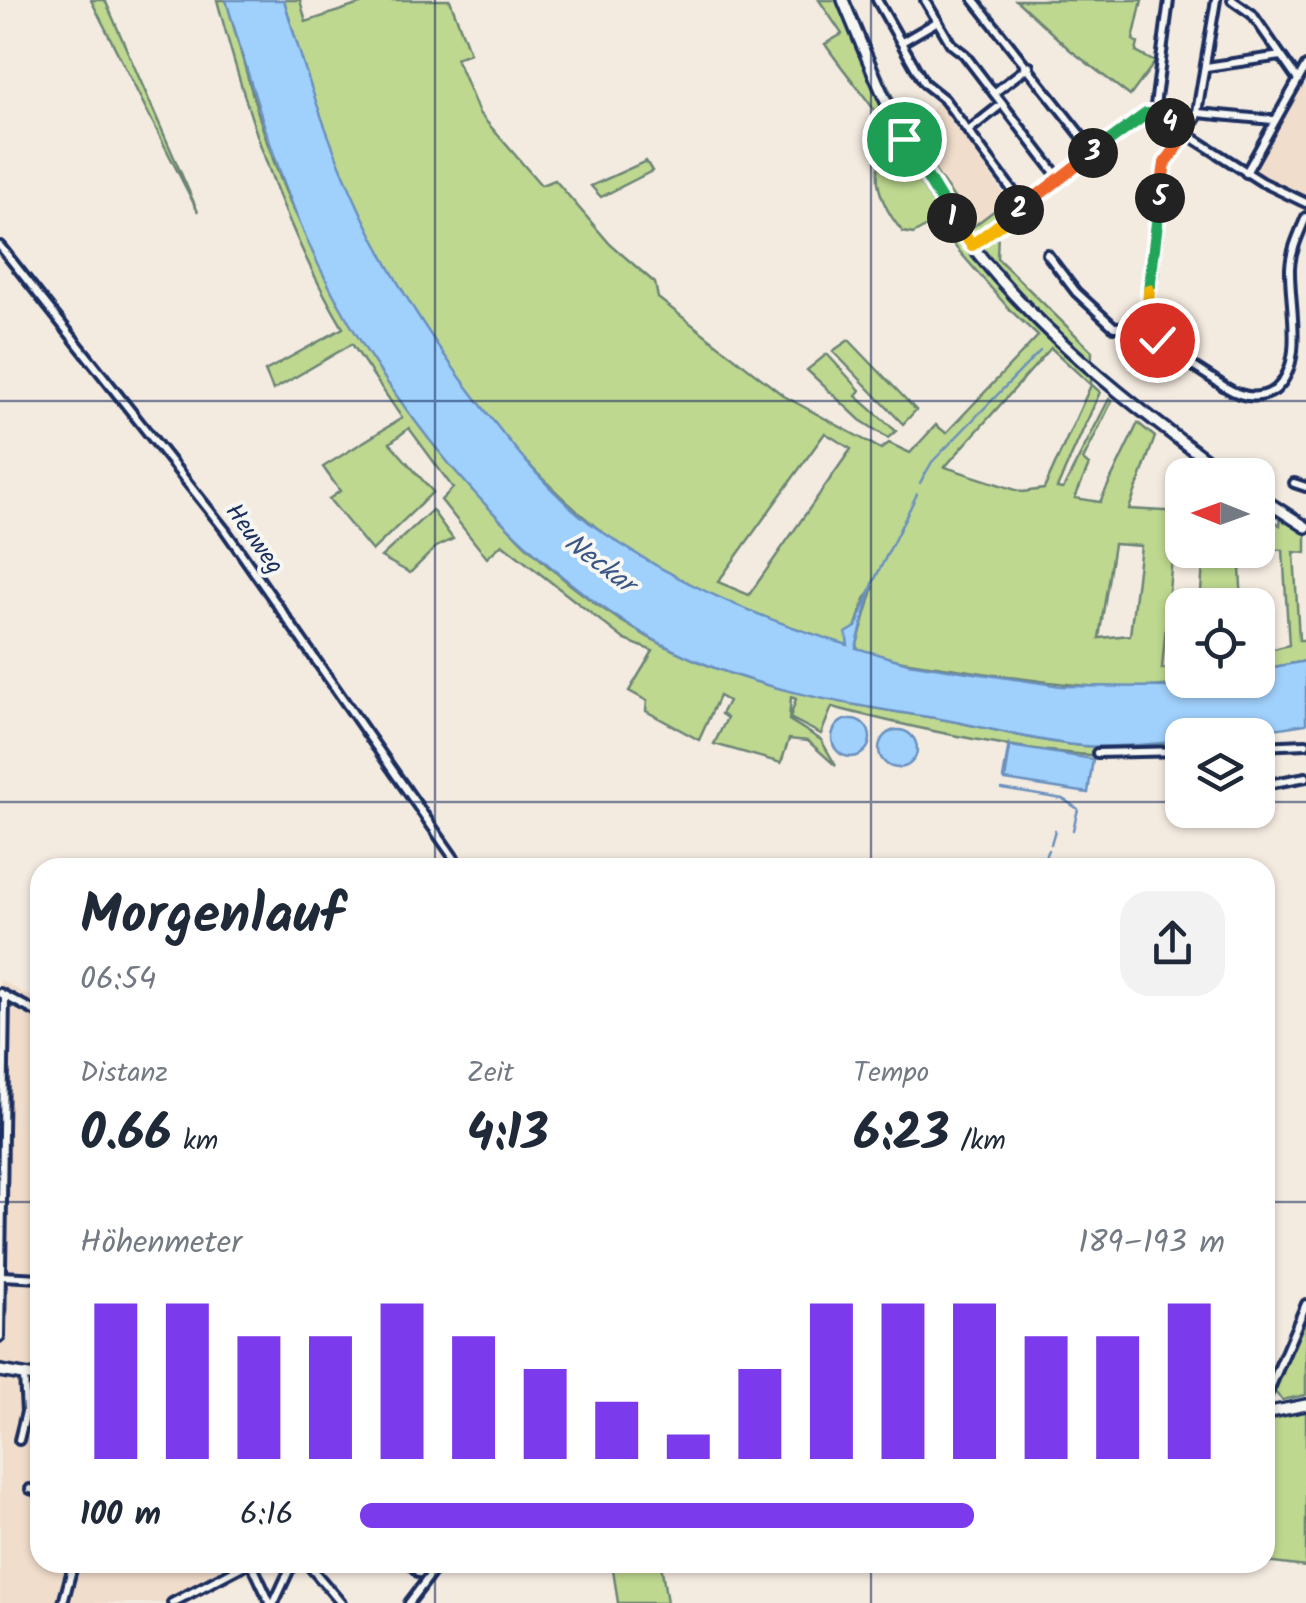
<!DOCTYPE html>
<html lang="de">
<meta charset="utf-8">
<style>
:root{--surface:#fff;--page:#f2f2f3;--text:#1f2937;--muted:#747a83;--accent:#7c3aed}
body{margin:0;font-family:Kalam,sans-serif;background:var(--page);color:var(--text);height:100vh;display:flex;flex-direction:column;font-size:38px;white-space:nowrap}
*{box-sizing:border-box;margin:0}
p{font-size:32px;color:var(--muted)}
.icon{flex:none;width:55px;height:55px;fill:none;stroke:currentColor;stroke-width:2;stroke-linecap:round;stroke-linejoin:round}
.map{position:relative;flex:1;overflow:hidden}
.sheet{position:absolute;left:30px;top:858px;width:1245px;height:715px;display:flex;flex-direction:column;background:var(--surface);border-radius:30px;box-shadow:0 2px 8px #0004}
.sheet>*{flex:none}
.needle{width:65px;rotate:271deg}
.controls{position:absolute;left:1165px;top:458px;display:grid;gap:20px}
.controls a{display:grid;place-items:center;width:110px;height:110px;border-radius:20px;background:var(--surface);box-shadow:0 2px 8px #0004;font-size:50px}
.pin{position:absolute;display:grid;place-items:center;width:85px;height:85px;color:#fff;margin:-42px;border:5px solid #fff;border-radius:50%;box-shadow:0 2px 10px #0007}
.km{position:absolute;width:50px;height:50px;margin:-25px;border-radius:50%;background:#222;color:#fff;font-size:28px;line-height:50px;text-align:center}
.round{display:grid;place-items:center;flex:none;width:105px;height:105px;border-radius:30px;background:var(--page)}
.overview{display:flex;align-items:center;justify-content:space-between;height:170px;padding:0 50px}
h1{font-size:55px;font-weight:600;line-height:75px}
.stats{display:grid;grid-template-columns:repeat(3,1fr);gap:15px;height:170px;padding:10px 50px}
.stats div{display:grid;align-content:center}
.stats b{font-size:50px;font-weight:600}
.stats small{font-size:28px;font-weight:400}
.stats p{font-size:28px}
.chart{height:280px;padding:20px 50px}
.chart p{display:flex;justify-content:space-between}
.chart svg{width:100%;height:180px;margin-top:10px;stroke:var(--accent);stroke-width:6}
ul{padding:0 50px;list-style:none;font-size:32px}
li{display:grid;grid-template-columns:160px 120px 1fr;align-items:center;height:75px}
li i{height:25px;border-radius:12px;background:var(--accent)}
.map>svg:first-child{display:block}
</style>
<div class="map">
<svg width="1306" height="1603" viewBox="0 0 1306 1603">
<rect width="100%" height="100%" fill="#f4ebe0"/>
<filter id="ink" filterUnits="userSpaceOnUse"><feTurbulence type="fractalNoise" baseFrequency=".01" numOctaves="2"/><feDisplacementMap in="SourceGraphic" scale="20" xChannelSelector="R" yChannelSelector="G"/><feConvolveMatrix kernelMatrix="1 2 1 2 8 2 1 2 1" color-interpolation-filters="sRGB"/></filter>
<g filter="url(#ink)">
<g fill="#f1ddcb">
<polygon points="1300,83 1306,86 1306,198 1252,169"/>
<polygon points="939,98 1008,200 974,227 912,139"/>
<polygon points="0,980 40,1001 40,1562 266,1563 188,1603 0,1603"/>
</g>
<g fill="#bed88f" stroke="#6c8476" stroke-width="2.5" fill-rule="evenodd">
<polygon points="91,0 105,0 198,212"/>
<path d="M217,0H226C248,74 265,154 300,223C388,394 514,586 700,662C771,691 860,707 935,718C984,726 1035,742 1084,746C1117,748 1150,744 1182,741V755C1080,766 932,733 832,707L821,734L790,718L796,699L791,697L789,720L821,740L836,766L808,741L789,739L781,763L714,744L727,718L721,714L728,701L719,696L699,740L646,711L647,701L629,691L653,651L625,640L502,544L487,558L441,500L453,488L409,428L390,443L433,492L372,551L329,499L340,491L323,467L402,418L352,344L273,390L265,371L343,328C282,225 248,115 217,0Z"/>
<path d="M284,0H300L306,22L372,0H450L470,53L456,58L479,113L541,185L555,180L610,244L655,283L658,298L784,396L881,449L889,443L910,453L936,425L946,433L1038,336L1010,310L934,222L913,234L903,232C889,216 873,188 879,166C882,155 890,148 890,137C872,101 847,77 825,44L842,34L819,0H848L912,139L974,226L1008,200L1017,214L998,231L997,258L1092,351L1091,384L1100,392L1057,488L1063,489L1109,399L1112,401L1083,460L1089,465L1075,498L1100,502L1138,423L1155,437L1129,509L1182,512V547H1173L1162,669L1182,665V680H1210C1127,697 1045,682 963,670C927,664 890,662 856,648L874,586L865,599L849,646C761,617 670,587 596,527C496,446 415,330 358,215C325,147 305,72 284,0ZM1051,348L1091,385L1044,489L1022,492L945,467ZM825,433L851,449L749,595L718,582ZM1114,544L1141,546L1130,635L1099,638Z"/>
<polygon points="1016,0 1142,0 1133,40 1138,43 1136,52 1155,62 1130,96 1069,49"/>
<polygon points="646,161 652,171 601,197 591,186"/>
<polygon points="849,340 916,410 903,424 833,351"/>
<polygon points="827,354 860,390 856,396 896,431 888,438 860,420 807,370"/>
<polygon points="432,510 453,539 436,547 410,573 381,557"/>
<polygon points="1258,510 1280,525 1281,515 1306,530 1306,553 1294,552 1299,640 1306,640 1306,661 1258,670 1258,653 1289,645 1283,550 1258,549"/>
<polygon points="1204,550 1239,550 1242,605 1200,605"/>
<polygon points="1306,1315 1306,1395 1282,1400 1273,1390"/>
<polygon points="1306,1410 1306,1567 1265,1562 1265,1430 1270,1420"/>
<polygon points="612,1563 661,1563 667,1603 618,1603"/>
</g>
<g fill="#a0d0fc" stroke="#6b90bd" stroke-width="2.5">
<path d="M226,0H284C330,161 378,272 481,405C515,450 554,499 601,531C678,584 759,619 848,645L846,633L856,627L873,584L856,648L908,663L1061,686L1174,687L1210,680H1258V670L1306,661V724L1235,735H1182V741C1150,744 1117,748 1084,746C1035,742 984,726 935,718C857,706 773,693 700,662C541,596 392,417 318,264C278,180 253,90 226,0Z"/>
<circle cx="851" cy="738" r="19"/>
<circle cx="898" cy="749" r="19"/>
<polygon points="1010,746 1093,759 1088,793 1005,780"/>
</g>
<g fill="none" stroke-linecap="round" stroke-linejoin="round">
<g stroke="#6b90bd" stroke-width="2.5">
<polyline points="920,483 932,462 1040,351"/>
<polyline points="873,583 917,494"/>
<polyline points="1003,779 1009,743"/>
<polyline points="1002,789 1063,799 1078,809 1073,830"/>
<polyline points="1051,844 1055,830"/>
<polyline points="1040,868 1048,850"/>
</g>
<defs>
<g id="minor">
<polyline points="877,0 924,83 944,99 1024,206"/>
<polyline points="925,0 951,44 964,54 1059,178"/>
<polyline points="974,0 1094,152"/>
<path d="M1216,0L1196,118L1165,163L1147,326C1168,353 1197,368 1225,387C1241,397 1258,401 1275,390C1306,362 1289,308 1290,268C1291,250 1299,234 1306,217"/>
<polyline points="1232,0 1252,14 1298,80"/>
<polyline points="902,42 938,21"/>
<polyline points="1206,67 1281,56"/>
<polyline points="994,93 1029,66"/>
<polyline points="1154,113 1262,182 1306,203"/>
<polyline points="1154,113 1169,0"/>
<polyline points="1198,113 1273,120"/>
<polyline points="968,131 1002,104"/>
<polyline points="1246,173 1306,66"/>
<polyline points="973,245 1143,116 1154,113"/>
<polyline points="0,246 225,530 461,868"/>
<polyline points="1047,254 1076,292 1114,327 1147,326"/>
<polyline points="1294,483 1306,487"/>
<polyline points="1258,746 1306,744"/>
<polyline points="1097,753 1182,751"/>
<polyline points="1258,786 1306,777"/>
<polyline points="0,993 40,1014"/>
<polyline points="2,1276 40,1278"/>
<polyline points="0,1337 5,996"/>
<polyline points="1265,1400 1306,1304"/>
<polyline points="19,1440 26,1412 24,1376"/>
<polyline points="30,1489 40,1492"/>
<polyline points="251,1562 270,1603"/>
<polyline points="306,1562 341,1603"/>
<polyline points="409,1562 419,1573"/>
<polyline points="63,1603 74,1562"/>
<polyline points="172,1603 250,1562"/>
<polyline points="274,1603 293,1562"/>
<polyline points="409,1603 440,1562"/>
</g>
<g id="major">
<path d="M843,0C870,65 896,132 934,192C1006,307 1118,396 1227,475"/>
<polyline points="1258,496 1306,527"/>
<polyline points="0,1371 40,1378"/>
<polyline points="1265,1413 1306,1405"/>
</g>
</defs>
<use href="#minor" stroke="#1b2f5e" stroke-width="14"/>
<use href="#major" stroke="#1b2f5e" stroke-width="16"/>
<use href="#minor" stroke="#f6f6f2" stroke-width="6"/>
<use href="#major" stroke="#f6f6f2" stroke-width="9"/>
</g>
</g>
<g fill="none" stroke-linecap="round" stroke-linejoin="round" filter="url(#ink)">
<defs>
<polyline id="split-1" points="904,139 952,218"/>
<polyline id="split-2" points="952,218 972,245 1019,210"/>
<polyline id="split-3" points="1019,210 1093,153"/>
<polyline id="split-4" points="1093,153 1146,114 1157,114 1170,123"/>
<polyline id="split-5" points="1160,198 1165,163 1187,134 1170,123"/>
<polyline id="split-6" points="1149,290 1160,198"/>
<polyline id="split-7" points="1149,290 1147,326 1157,340"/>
</defs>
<use href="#split-1" stroke="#fff" stroke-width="20"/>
<use href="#split-2" stroke="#fff" stroke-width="20"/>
<use href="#split-3" stroke="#fff" stroke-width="20"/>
<use href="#split-4" stroke="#fff" stroke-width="20"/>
<use href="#split-5" stroke="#fff" stroke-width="20"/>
<use href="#split-6" stroke="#fff" stroke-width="20"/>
<use href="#split-7" stroke="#fff" stroke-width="20"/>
<use href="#split-1" stroke="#22a559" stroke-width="12"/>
<use href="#split-2" stroke="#f5b400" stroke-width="12"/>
<use href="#split-3" stroke="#f0652b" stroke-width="12"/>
<use href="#split-4" stroke="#22a559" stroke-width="12"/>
<use href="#split-5" stroke="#f0652b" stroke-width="12"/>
<use href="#split-6" stroke="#22a559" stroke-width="12"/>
<use href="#split-7" stroke="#f5b400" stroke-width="12"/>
</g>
<path fill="none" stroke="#1b2f5e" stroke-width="2.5" stroke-opacity="0.55" d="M435,0V868M871,0V868M0,401H1306M0,802H1182M1258,802H1306M0,1202H40M1265,1202H1306M435,1562V1603M871,1562V1603"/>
<g text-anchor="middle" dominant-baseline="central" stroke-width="8" stroke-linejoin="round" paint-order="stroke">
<g font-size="25" fill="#1b2f5e" stroke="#f6f6f2">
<text transform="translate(254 539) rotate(54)">Heuweg</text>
</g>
<g font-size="28" font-style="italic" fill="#3c5786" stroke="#f6f6f2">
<text transform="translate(599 564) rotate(37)">Neckar</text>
</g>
</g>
</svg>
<div class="controls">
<a><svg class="needle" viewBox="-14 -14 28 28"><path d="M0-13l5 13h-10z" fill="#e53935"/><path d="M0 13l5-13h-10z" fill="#747a83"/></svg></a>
<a><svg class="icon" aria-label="locate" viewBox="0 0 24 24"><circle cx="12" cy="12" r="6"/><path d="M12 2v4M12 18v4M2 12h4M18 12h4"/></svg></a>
<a><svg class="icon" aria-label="layers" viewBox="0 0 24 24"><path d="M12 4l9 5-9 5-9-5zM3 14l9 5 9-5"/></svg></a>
</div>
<div class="pin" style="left:904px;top:139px;background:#1e9e55"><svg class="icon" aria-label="arrive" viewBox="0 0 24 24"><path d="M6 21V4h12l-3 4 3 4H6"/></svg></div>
<div class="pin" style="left:1157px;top:340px;background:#d93025"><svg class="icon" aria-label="check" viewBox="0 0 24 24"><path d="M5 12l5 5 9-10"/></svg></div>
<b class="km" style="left:952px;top:218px">1</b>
<b class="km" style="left:1019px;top:210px">2</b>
<b class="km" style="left:1093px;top:153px">3</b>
<b class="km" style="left:1170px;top:123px">4</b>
<b class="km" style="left:1160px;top:198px">5</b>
<section class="sheet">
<div class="overview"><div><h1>Morgenlauf</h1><p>06:54</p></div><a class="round"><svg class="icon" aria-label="share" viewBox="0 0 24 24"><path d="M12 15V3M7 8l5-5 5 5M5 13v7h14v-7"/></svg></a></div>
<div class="stats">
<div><p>Distanz</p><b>0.66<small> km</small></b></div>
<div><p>Zeit</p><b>4:13</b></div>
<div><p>Tempo</p><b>6:23<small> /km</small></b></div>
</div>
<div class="chart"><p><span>Höhenmeter</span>189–193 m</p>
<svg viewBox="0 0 160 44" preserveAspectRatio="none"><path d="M5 44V6M15 44V6M25 44V14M35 44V14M45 44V6M55 44V14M65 44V22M75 44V30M85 44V38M95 44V22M105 44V6M115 44V6M125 44V6M135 44V14M145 44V14M155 44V6"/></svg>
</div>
<ul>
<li><b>100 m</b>6:16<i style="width:71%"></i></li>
</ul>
</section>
</div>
